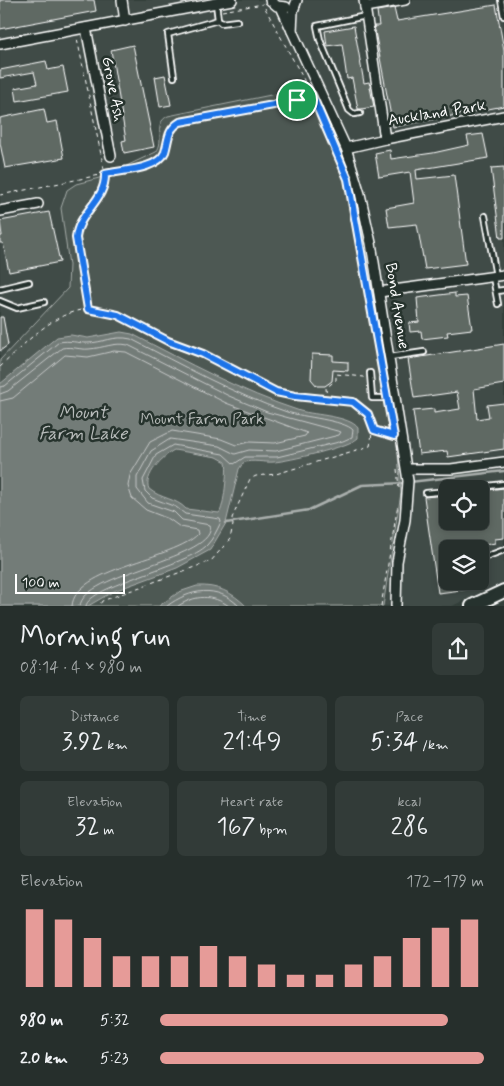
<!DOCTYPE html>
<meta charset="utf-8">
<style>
:root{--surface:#262f2c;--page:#323b38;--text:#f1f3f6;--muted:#a4a9a9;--line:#424a48;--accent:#e69b98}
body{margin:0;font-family:Mynerve,sans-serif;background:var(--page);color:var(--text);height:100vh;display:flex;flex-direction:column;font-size:19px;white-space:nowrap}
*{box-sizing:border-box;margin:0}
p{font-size:16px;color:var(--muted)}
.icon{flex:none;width:28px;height:28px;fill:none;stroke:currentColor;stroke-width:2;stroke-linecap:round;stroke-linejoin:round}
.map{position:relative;height:606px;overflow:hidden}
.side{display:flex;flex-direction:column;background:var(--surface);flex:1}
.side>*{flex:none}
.fabs{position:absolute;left:439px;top:480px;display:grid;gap:10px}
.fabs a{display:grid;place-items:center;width:50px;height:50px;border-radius:8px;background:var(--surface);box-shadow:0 2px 8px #0003,0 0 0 1px var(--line);font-size:25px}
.scale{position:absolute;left:15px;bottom:12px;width:110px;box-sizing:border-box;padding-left:5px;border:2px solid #fff;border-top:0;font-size:14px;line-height:18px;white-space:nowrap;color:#fff;-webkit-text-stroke:4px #26332d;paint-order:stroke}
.pin{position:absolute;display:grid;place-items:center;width:42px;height:42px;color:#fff;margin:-21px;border:2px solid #fff;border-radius:50%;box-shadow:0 1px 5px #0007}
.round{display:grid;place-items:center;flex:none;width:52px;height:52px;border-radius:8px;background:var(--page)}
.summary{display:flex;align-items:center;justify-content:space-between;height:85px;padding:0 20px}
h1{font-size:28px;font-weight:600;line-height:38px}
.stats{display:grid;grid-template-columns:repeat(3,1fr);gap:8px;height:85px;padding:5px 20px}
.stats div{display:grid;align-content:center;border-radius:8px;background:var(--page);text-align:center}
.stats b{font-size:25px;font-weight:600}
.stats small{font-size:14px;font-weight:400}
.stats p{font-size:14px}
.chart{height:140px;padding:10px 20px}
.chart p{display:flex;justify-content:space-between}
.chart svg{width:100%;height:90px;margin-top:5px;stroke:var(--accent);stroke-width:6}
ul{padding:0 20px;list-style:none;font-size:16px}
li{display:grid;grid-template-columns:80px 60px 1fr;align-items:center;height:38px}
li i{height:12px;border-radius:6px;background:var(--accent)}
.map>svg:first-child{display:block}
</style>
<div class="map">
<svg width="504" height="606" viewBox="0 0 504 606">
<rect width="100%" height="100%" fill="#333f3a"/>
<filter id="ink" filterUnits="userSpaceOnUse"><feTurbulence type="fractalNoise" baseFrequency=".02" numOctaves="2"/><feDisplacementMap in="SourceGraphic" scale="10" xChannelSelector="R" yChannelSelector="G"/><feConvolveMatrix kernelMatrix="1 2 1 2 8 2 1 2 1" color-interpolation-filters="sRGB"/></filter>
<g filter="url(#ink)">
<path fill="#404c47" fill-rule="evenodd" d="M0,0H504V582L452,606H383L401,493L397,442L367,261L315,86L168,116L159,125L160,144L156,152L103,177L76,184L68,288L0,360ZM448,489H480V521H448ZM448,549H480V581H448Z"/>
<path fill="#4d5853" stroke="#a6aca9" d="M315,86L352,176L397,442L401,493L383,606H0V360L68,288L69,265L61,208L67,190L76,184L103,177L156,152C166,140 152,124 168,116Z"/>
<g fill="#737b78" stroke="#abb0ae" fill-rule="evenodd">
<path d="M121,332L132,334C187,362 241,392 300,411C315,415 350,416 358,428V438C349,447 288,461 274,462C264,463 252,459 243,463L239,469L226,523L210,550L177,568L114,591L88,606H0V384L57,337L71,335L88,338ZM174,450L217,457L226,462C228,468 224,509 219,513L186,509C176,498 161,499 149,489C143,476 163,456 174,450Z"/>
<path d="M197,586C217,585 232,592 246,606H159L179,592Z"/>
</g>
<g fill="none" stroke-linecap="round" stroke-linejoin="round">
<g stroke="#c7cac9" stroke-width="1">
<path d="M0,387L5,386L59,342C70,340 77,343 87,343C103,343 114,335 131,339C182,365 233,394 287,412C302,417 344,420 353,430L352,437L343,441L277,457H245L234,464L223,454L173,445L156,455L143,480L145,491L152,498L176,507L185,514L220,519L221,522C217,530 213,539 207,545C189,565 88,586 86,606"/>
<path d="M0,394L8,391L62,348C72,346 80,350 89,349C104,348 114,342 128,345L229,396L267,412L341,432L339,435L276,451L249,450L235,454L219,446L170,439L151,451L137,477V489L148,503L174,512L182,520L210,525C219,558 82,573 80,606"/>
<path d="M0,401L13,398L65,355L88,357L114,351L126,352L226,403L307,433L305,436L275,443L249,442L236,445L221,439L172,431L150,442L130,475L128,486L132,498L146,510L169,519L180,527L197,530L198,534C175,559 74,568 72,606"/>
<path d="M167,606C190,589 217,584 239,606"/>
<path d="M178,606C195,595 212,594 229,606"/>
</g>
<g stroke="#abb0ae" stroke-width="2.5">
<polyline points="410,482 504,471"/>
<polyline points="226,523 309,510 362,485 405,483"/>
</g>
</g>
<g fill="#5f6964" stroke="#fff">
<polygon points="0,0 94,0 96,11 0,29"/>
<polygon points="496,5 504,50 504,106 393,127 374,26 379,26 377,11 394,8 397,21"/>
<polygon points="354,26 364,83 369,82 374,107 361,109 358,109 352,78 347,79 342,44 327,46 325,31"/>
<polygon points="133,45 154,147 124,153 122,141 126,140 111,50"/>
<polygon points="46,61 48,70 63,67 68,92 17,101 15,88 37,84 34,72 0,78 0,70"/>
<polygon points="165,75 171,105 160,107 155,77"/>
<polygon points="44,109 47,123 57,121 64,158 5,168 0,143 0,118"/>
<polygon points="483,134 488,158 416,170 417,179 454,175 466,264 425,269 417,224 389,227 386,208 414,203 410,172 379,177 375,153 390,150 391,159 433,153 469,145 467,136"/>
<polygon points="504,167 504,238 500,238 491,168"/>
<polygon points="49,212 60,262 9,272 3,243 0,243 0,236 2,236 0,221"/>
<polygon points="455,293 455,297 467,296 472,329 447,332 448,336 422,339 421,331 410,332 409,323 419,322 417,298"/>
<polygon points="0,317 3,317 8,345 0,351"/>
<polygon points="504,344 504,384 474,389 477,419 489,417 487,405 504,403 504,449 448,457 447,451 419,454 413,411 434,409 434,413 460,409 457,392 414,398 408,359"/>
<polygon points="312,354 333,355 333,361 348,362 348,371 333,370 332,381 325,386 317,386 311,379"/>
<polygon points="504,488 504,538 495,539 495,543 464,549 448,549 448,581 469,581 470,589 438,593 424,497 448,495 448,521 480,521 480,491"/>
</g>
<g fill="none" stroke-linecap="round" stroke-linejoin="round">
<defs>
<g id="lane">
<polyline points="501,0 504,16"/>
<polyline points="216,3 218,20 221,23 237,21"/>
<polyline points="174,77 168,34 218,20"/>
<polyline points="360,113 354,114 349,110 320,40 317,26 366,16"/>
<polyline points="485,216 496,276"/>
<polyline points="493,277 498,304"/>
<polyline points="0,289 29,282"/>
<polyline points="496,291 504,290"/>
<polyline points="0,301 17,308 44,302"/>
<polyline points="390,357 424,352"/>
<polyline points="370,373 372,398 395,398"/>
<polyline points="463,489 504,484"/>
<polyline points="426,493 448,491"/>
<polyline points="480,559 504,550"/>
</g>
<g id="street">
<polyline points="122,0 125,21"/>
<polyline points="270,0 277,6 286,7"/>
<polyline points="364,0 385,139 504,116"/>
<polyline points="281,7 292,31 293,11 297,0"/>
<polyline points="365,7 405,0"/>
<polyline points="86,28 111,156"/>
<polyline points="292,31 346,148 360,194 371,243 408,481 405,520 397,562 396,606"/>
<polyline points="0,44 232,0"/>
<polyline points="346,148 385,139"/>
<polyline points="0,211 38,204"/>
<polyline points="379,292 504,275"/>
<polyline points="407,469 451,469 504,462"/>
</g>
<polyline id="secondary" points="472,606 504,591"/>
</defs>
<use href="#lane" stroke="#fff" stroke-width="8"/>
<use href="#street" stroke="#fff" stroke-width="12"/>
<use href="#secondary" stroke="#fff" stroke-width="16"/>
<g stroke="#fff" stroke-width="1" stroke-dasharray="4 4" stroke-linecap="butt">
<polyline points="265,8 303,78 342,166"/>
<polyline points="222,11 263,4"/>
<polyline points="350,191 384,384"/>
<polyline points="0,195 105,174 77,38"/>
<path d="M88,308L76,238C78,212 106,201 105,174C121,170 158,170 165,152C170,139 167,130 180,122L290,102L311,95"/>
<path d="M0,367C25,344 51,313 87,309C116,306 142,329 167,341C180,347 193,350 206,356C229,366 251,379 274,390C294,400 342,395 355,404C372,415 374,427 370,446L276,474L256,476L250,479L232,518L233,525L230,539L211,561L102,601L99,606"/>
<polyline points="327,400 326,388 336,380 336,374 364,377"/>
<polyline points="374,430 394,436"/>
<polyline points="397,469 399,488"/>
<polyline points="381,606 398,504"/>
</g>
<use href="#lane" stroke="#26332d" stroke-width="4.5"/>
<use href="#street" stroke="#26332d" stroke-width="9"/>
<use href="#secondary" stroke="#26332d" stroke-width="12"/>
</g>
</g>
<g fill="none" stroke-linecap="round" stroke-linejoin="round" filter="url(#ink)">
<defs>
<path id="route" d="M312,95L348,179L394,436L374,430L368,414L353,402L295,396L276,392L203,354L168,341L118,315L88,309L76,238C78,212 106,201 105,174C121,170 158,170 165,152C169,139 167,130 180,122L290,102Z"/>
</defs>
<use href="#route" stroke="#fff" stroke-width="10"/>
<use href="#route" stroke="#1a73e8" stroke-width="6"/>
</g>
<g text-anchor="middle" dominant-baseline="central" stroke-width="5" stroke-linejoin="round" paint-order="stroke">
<g font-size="16" fill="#fff" stroke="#26332d">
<text transform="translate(113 89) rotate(79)">Grove Ash</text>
<text transform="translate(437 113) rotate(-9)">Auckland Park</text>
<text transform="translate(397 306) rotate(81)">Bond Avenue</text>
</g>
<g font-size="16" fill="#b8bcba" stroke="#26332d">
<text x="202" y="419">Mount Farm Park</text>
</g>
<g font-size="18" font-style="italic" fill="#b9bdbc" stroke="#26332d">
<text x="83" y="413">Mount<tspan x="83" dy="21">Farm Lake</tspan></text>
</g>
</g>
</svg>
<div class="fabs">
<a><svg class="icon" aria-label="locate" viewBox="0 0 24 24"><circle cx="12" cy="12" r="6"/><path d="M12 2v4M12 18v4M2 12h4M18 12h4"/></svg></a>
<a><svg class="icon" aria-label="layers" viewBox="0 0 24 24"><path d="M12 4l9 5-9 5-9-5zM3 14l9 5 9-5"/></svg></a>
</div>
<div class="scale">100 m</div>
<div class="pin" style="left:297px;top:100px;background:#1e9e55"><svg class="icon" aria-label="arrive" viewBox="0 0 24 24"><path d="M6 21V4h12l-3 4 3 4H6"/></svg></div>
</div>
<section class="side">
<div class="summary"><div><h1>Morning run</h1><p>08:14 · 4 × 980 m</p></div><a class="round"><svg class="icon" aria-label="share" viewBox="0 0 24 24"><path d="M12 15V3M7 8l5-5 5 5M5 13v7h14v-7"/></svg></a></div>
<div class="stats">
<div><p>Distance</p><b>3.92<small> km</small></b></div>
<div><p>Time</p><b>21:49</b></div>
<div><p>Pace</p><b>5:34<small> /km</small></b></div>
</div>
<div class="stats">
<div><p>Elevation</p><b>32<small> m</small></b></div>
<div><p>Heart rate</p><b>167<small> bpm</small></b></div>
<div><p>kcal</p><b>286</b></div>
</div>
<div class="chart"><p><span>Elevation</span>172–179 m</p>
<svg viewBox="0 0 160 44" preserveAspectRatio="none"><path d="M5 44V6M15 44V11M25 44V20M35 44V29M45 44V29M55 44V29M65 44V24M75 44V29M85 44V33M95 44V38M105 44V38M115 44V33M125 44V29M135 44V20M145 44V15M155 44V11"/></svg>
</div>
<ul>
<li><b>980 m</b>5:32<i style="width:89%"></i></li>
<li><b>2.0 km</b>5:23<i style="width:100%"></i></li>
</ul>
</section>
